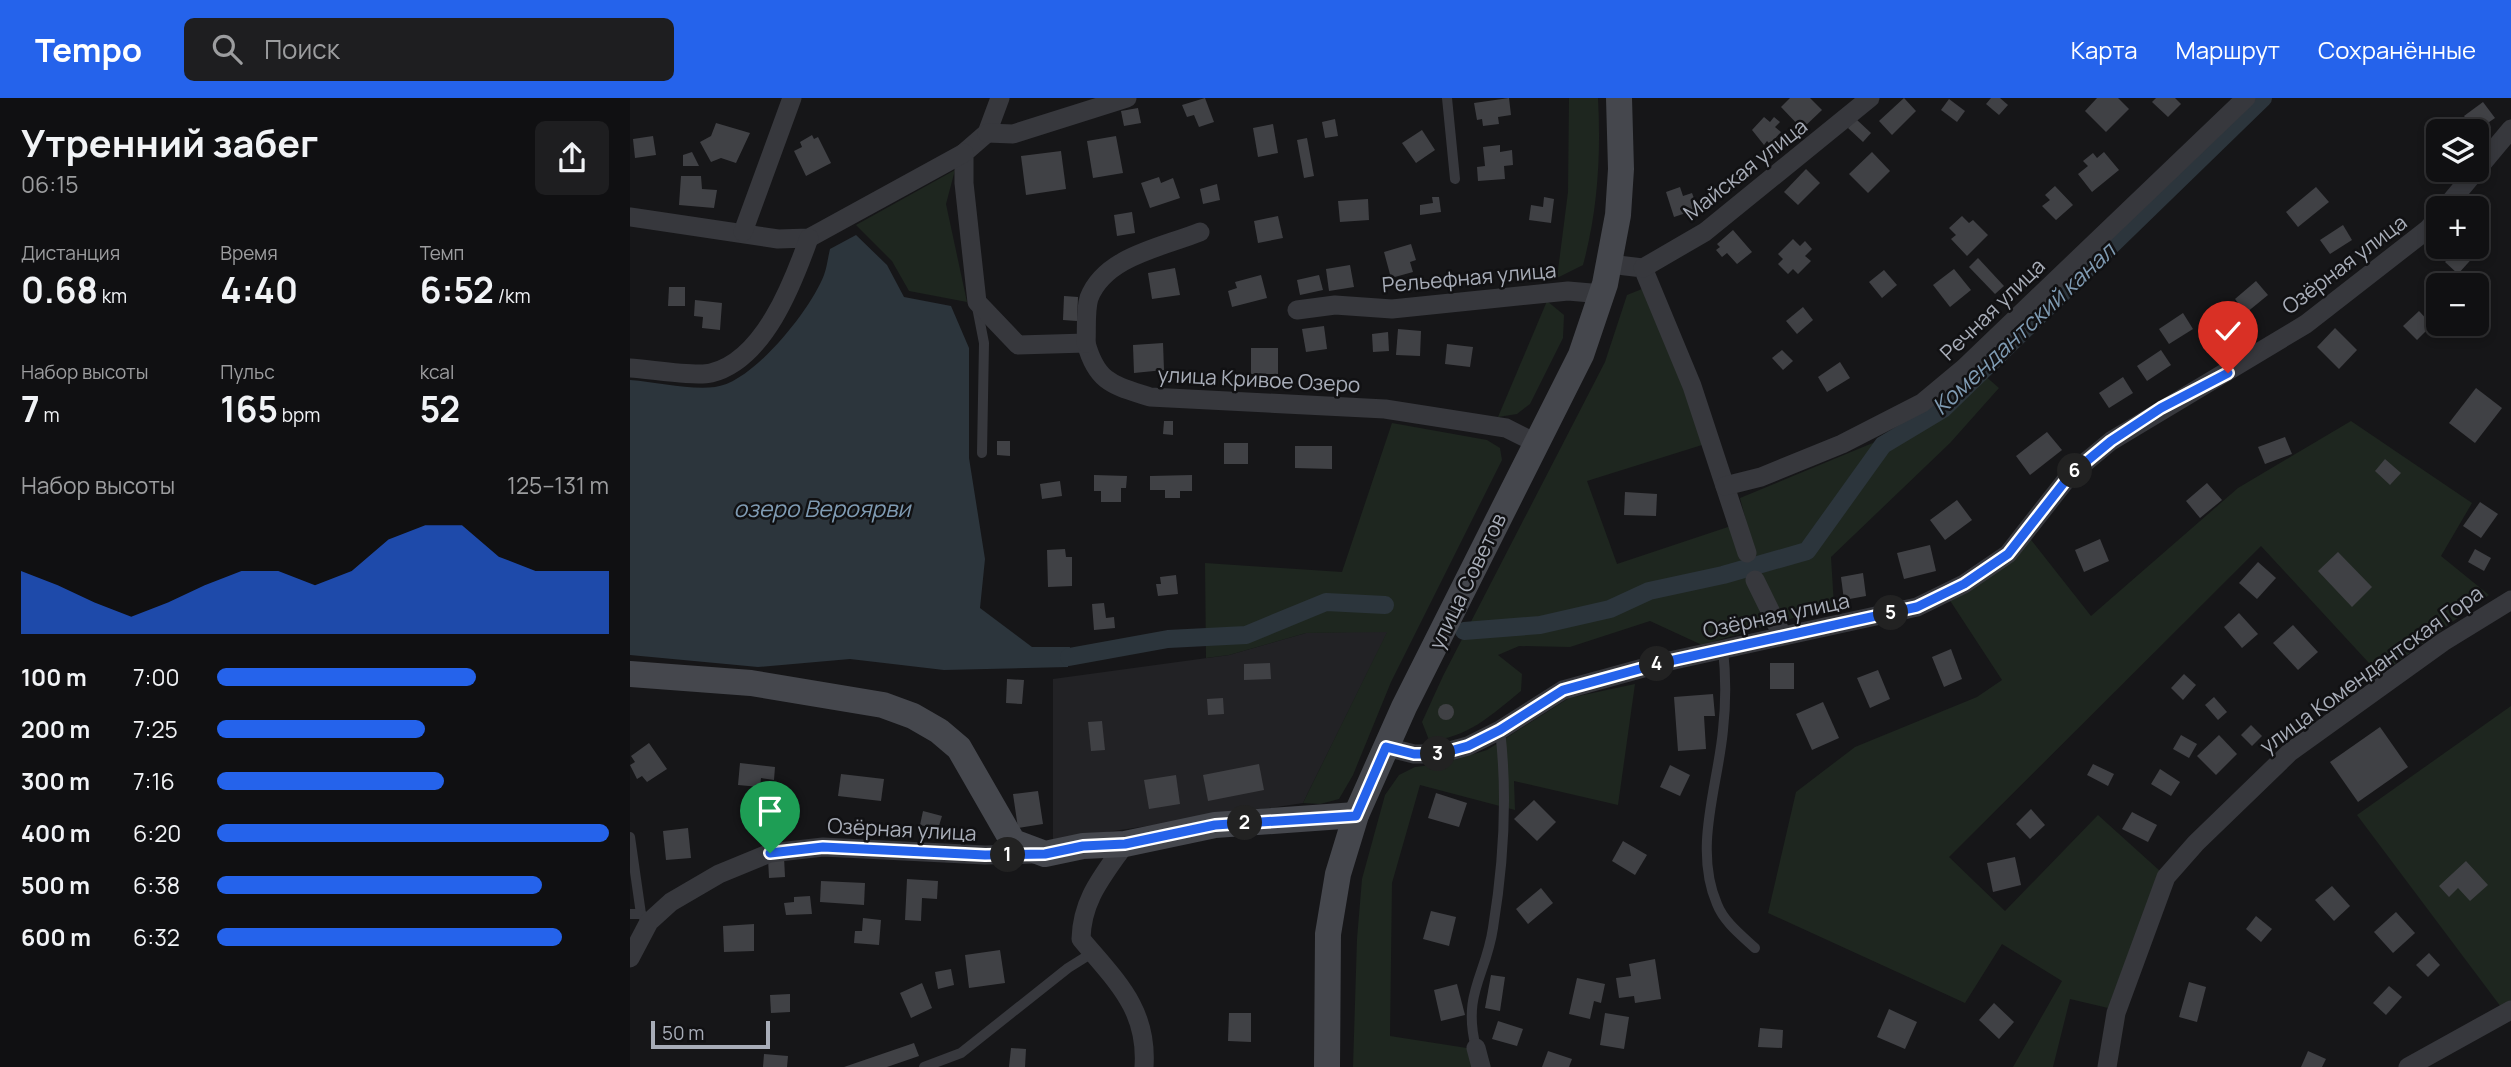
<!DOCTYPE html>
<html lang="ru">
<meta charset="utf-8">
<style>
:root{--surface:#101012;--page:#1e1e20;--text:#f1f3f6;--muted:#9c9d9f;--line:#303032;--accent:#2563eb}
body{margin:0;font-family:Manrope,sans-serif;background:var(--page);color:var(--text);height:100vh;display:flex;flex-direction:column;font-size:26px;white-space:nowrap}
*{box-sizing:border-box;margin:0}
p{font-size:23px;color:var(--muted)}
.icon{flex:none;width:38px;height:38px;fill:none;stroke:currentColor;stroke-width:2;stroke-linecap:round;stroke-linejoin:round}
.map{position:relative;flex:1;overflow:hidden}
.drawer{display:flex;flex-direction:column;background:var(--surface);width:630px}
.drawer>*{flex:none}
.controls{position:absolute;left:1796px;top:21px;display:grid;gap:14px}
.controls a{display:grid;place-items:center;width:63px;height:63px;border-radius:10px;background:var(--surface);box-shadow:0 4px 10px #0003,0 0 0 2px var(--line);font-size:35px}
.scale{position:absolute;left:21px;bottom:18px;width:119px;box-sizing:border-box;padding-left:7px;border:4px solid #a8adb8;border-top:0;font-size:19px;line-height:24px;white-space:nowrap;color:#a8adb8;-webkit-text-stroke:5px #111113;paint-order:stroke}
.pin{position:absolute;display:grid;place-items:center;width:60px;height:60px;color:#fff;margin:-72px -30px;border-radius:50% 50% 50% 0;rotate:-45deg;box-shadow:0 0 7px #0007}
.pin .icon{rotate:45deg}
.km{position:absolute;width:35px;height:35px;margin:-18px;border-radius:50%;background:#222;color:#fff;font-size:19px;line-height:35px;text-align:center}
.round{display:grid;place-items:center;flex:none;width:74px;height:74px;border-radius:10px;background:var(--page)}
.overview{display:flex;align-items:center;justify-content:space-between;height:119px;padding:0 21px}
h1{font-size:38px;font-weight:700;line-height:52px}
.metrics{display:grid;grid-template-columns:repeat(3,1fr);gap:10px;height:119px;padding:7px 21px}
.metrics div{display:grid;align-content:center}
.metrics b{font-size:35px;font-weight:700}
.metrics small{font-size:19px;font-weight:400}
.metrics p{font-size:19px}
.chart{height:196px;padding:14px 21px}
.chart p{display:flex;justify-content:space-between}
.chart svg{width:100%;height:126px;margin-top:7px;fill:var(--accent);opacity:.7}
ul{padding:0 21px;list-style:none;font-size:23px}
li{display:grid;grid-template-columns:112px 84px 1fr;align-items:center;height:52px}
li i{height:18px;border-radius:9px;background:var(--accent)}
header{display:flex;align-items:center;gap:42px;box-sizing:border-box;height:98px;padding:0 35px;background:var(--accent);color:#fff}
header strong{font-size:33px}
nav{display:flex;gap:38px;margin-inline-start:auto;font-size:24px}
.search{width:490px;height:63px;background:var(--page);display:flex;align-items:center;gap:18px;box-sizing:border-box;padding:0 24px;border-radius:10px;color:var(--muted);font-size:26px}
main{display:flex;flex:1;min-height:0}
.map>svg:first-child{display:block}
</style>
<header>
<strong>Tempo</strong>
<div class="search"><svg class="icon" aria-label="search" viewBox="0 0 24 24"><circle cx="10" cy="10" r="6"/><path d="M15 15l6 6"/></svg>Поиск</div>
<nav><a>Карта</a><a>Маршрут</a><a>Сохранённые</a></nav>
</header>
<main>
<section class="drawer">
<div class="overview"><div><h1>Утренний забег</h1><p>06:15</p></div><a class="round"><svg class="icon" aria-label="share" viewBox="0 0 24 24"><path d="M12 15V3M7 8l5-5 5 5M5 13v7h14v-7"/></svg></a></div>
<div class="metrics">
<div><p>Дистанция</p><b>0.68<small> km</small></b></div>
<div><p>Время</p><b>4:40</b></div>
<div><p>Темп</p><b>6:52<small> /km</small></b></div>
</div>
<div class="metrics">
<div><p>Набор высоты</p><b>7<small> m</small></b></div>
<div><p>Пульс</p><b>165<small> bpm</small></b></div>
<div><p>kcal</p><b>52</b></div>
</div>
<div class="chart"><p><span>Набор высоты</span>125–131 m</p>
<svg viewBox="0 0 160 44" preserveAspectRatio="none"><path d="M0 44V22L10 27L20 33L30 38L40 33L50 27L60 22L70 22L80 27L90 22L100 11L110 6L120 6L130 17L140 22L150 22L160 22V44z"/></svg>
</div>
<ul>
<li><b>100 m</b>7:00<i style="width:66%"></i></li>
<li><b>200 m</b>7:25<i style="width:53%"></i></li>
<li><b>300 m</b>7:16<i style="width:58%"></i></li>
<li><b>400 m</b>6:20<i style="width:100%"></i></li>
<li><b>500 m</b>6:38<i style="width:83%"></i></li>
<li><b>600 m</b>6:32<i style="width:88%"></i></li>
</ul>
</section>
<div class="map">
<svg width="1881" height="969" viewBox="0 0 1881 969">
<rect width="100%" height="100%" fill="#161618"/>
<polygon fill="#222225" points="758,533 673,705 423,742 423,581 599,557 676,535"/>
<g fill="#1e261f">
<path d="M939,0H968C971,56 968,112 953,167L927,180L938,94Z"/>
<polygon points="325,72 316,106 337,204 279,193 262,163 226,127"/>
<path d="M1012,191L1055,291L1072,347L957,383L987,466L1116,423L1110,400L1315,315L1353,276L1369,290L1320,345L1201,459L1204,508L1072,547L1020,523L940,549L889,548L868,557L892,576L891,593C863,616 835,642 799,642L792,624L813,578L975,264L997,197Z"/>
<polygon points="917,203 934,217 933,240 900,306 887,316 868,319"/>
<polygon points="1721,323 1842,405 1811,458 1859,497 1750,577 1631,448 1319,759 1375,813 1468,717 1530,773 1478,910 1440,901 1423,969 1383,969 1432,883 1372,846 1335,905 1138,815 1166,694 1225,649 1347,599 1372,582 1317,498 1398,438 1461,518 1608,390"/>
<polygon points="762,325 857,342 870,350 872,362 761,584 723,677 709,701 690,706 673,705 757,534 676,535 599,557 576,560 575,465 712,474"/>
<polygon points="1005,586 988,707 884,683 885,712 790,687 762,785 760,938 856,953 861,969 723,969 727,841 732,781 755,697 769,677 785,669 811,666 857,652 939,600"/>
<polygon points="1881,608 1881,904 1871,909 1727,717"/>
</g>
<path fill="#2c353c" d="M226,137L257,167L274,199L321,208L339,250V360L355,461L350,510L402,549H440L438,569L314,572L220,561L128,569L0,557V282C27,284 59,292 85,289C123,285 181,211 194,177C197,169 198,159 200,151Z"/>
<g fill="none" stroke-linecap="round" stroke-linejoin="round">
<g stroke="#2c353c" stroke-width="18">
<polyline points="834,533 910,527 980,511 1019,493 1093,477 1177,453 1253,347 1313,311 1633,0"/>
<polyline points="439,559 538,541 616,537 696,504 755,507"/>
</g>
</g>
<g fill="#404145">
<polygon points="575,0 584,24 569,29 564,17 557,19 552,7"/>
<polygon points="879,0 881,17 868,19 869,26 853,28 852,21 847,22 844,5"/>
<polygon points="1160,0 1180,0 1192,12 1172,31 1151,9"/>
<polygon points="1274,0 1286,13 1262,37 1249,23"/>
<polygon points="1361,0 1370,0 1378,7 1369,17 1356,6"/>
<polygon points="1467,0 1488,0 1499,11 1476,34 1455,13"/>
<polygon points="1526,0 1545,0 1551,6 1538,19 1522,4"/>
<polygon points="1319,1 1335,13 1327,24 1311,12"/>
<polygon points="1853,4 1865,20 1846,33 1834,18"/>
<polygon points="508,10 511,25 494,28 491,13"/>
<polygon points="1134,19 1140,24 1144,19 1150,24 1145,29 1151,34 1140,46 1137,43 1134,47 1122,32"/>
<polygon points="705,21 708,38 695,40 692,24"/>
<polygon points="1226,21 1241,35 1233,44 1218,30"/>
<polygon points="86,25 120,35 106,65 91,60 81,64 70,44 81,38"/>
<polygon points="643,26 648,55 628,59 623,30"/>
<polygon points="792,32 805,52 786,65 772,45"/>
<polygon points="182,37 184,41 188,39 201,65 176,78 164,53 172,49 170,44"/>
<polygon points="23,38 26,57 5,60 3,41"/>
<polygon points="486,38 493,75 463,80 457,43"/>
<polygon points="677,40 684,78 674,80 667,42"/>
<polygon points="870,47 870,54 882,52 883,67 874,68 875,81 848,83 847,69 855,68 853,49"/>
<polygon points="431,53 436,91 396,97 391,58"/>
<polygon points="62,54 69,68 53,68 53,57"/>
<polygon points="1242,54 1260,73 1238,95 1219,76"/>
<polygon points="1474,54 1489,72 1462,94 1448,76 1458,68 1453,63 1463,55 1467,60"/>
<polygon points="1176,71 1190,85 1168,107 1154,94"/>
<polygon points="51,78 71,78 72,91 87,92 84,110 49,107"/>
<polygon points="529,79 531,85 543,80 550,100 520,110 511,85"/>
<polygon points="587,86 590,102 573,106 570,91"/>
<polygon points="1425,88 1443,107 1426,122 1412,108 1420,102 1415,97"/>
<polygon points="1050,89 1053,98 1062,95 1068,111 1044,119 1036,94"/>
<polygon points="1686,89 1699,104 1668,129 1656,114"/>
<polygon points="802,99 809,99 811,114 790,117 790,107 803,105"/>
<polygon points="914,99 924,101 921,125 899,122 901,107 913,109"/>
<polygon points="738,101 739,122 710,124 708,103"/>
<polygon points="502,114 505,135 487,138 484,117"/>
<polygon points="648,118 653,140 628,145 624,123"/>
<polygon points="1332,118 1339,125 1343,122 1358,137 1337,158 1321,141 1326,137 1319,130"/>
<polygon points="1713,127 1722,142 1700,156 1690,142"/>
<polygon points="1103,132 1122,154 1107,166 1097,155 1092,159 1086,152 1090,149 1087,146"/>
<polygon points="1163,141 1170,148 1175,143 1182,151 1175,158 1181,163 1168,176 1163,171 1158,176 1148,166 1153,161 1148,156"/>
<polygon points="781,146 786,162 780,164 783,174 761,180 754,154"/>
<polygon points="1830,149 1841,149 1847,155 1828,176 1815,164"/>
<polygon points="1348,160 1374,188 1365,196 1339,169"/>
<polygon points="720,167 724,189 699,193 696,171"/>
<polygon points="545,170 550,197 522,201 518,175"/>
<polygon points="1324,171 1341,192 1320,209 1303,187"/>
<polygon points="1254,172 1267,187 1252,200 1239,184"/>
<polygon points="631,177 637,200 602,209 598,193 607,190 605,184"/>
<polygon points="689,177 693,192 670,197 667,182"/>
<polygon points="1626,183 1638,197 1616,215 1605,201"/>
<polygon points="39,189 55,189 55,208 38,208"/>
<polygon points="434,198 448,199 447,223 433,222"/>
<polygon points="65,202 92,205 90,232 72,230 73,219 64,218"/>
<polygon points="1173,209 1183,222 1167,236 1156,223"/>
<polygon points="1789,213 1802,227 1787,242 1773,228"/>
<polygon points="1553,215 1563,231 1539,246 1529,231"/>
<polygon points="694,228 697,251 676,254 672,231"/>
<polygon points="1705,230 1727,252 1709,271 1687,249"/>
<polygon points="768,231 791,233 790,258 766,257"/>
<polygon points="758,234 759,253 743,254 742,236"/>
<polygon points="533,245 534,272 504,275 503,247"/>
<polygon points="817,246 843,249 840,269 815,266"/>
<rect x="621" y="250" width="27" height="26"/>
<polygon points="1152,252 1163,263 1153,272 1142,260"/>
<polygon points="1531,252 1541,267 1517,283 1507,268"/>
<polygon points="1210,264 1220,280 1197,294 1188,279"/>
<polygon points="1493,279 1503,295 1479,310 1469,295"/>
<polygon points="1846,290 1872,310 1845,345 1819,325"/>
<polygon points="534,323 543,323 543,337 533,336"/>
<polygon points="1417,334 1432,352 1400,377 1386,358"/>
<polygon points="1655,339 1662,356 1635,366 1628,349"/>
<polygon points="367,343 380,343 380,358 367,357"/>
<rect x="594" y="345" width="24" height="21"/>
<polygon points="665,348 702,348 702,371 665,370"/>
<polygon points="1755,361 1771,375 1760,387 1745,373"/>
<polygon points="464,377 497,378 496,390 491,390 491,404 471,404 471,393 464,393"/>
<polygon points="562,377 562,393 550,393 550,400 535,400 535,392 520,392 520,378"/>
<polygon points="430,383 432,398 412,401 410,386"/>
<polygon points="1577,385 1592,402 1570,420 1556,403"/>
<polygon points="995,394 1027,396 1026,418 994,417"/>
<polygon points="1327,402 1342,422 1315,442 1300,422"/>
<polygon points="1850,404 1868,416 1851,440 1833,428"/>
<polygon points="1470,441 1479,463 1454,474 1445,452"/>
<polygon points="1300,447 1306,473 1274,481 1267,455"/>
<polygon points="435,451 436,459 442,459 442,488 418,489 417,452"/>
<polygon points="1845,451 1861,460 1854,473 1838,464"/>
<polygon points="1708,454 1742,489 1722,509 1688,473"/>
<polygon points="1628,464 1646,480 1627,501 1609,485"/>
<polygon points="1233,475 1236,498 1214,502 1211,479"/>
<polygon points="546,477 548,496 528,498 526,486 531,486 530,479"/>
<polygon points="474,505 476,520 484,519 485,530 464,532 462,506"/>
<polygon points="1609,515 1628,536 1612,550 1594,529"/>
<polygon points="1663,527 1688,554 1668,572 1643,545"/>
<polygon points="1321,551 1332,581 1314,589 1302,559"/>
<polygon points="640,565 641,581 614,582 614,566"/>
<rect x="1140" y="565" width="24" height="26"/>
<polygon points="1248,572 1260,601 1240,610 1227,580"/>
<polygon points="1554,576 1566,587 1553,602 1541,590"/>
<polygon points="377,581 394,582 392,606 376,605"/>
<polygon points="1083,596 1085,618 1074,618 1076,651 1048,653 1044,599"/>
<polygon points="1584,599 1597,614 1588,622 1575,607"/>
<polygon points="593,600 594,616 578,617 577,601"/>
<polygon points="1193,604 1209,640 1182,652 1166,616"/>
<circle cx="816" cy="614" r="8"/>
<polygon points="472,623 475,652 461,653 458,624"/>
<polygon points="1621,627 1632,638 1622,648 1611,637"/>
<polygon points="1750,629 1778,669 1728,704 1700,664"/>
<polygon points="1551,637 1567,646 1559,660 1543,651"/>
<polygon points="1589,637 1607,656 1586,677 1567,658"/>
<polygon points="19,645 37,671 17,684 12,678 7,681 0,667 5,664 1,658"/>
<polygon points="110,665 145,669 144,682 131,680 130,689 108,687"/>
<polygon points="629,666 634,692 578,703 573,677"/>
<polygon points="1463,666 1484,676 1478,688 1457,677"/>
<polygon points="1040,667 1060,677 1050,698 1030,689"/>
<polygon points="1530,671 1550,684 1541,698 1521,686"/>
<polygon points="211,676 254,681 251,703 208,698"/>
<polygon points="546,677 550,706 519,711 514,682"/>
<polygon points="408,693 413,726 388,730 383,696"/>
<polygon points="806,695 837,705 829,729 798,720"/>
<polygon points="904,702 926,724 907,743 884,721"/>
<polygon points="1401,711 1415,727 1400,741 1386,726"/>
<polygon points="293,713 312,718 308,731 290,727"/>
<polygon points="1502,714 1527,727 1518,744 1492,731"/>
<polygon points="58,730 61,760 36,762 33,733"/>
<polygon points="993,743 1017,757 1005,777 982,763"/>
<polygon points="154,759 155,779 139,780 138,760"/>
<polygon points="1385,759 1391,787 1363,794 1357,765"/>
<polygon points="1836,763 1858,787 1840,803 1828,790 1819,799 1809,788"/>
<polygon points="277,781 308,783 307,801 292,800 291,823 275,822"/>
<polygon points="191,783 235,785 234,807 190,804"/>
<polygon points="1702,788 1720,808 1704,823 1685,802"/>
<polygon points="911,790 923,805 898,826 886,811"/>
<polygon points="180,798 182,816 156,817 154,805 164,804 164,799"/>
<polygon points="801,813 826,819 819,848 793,841"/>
<polygon points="1766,814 1785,835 1763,855 1744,834"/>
<polygon points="1626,818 1642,831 1631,844 1616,831"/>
<polygon points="233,820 251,822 249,847 224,845 225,833 232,833"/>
<polygon points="124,826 124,853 94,854 93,828"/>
<polygon points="370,852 375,885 339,890 335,857"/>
<polygon points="1799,855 1810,867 1798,879 1786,867"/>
<polygon points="1025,861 1031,901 1005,905 1004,898 989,900 986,880 1001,878 999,866"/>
<polygon points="321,871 324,887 308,891 305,874"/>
<polygon points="861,877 875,879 870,913 855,910"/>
<polygon points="947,880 975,886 971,905 964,903 960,921 939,916"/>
<polygon points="1559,884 1576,889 1567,924 1549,919"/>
<polygon points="292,885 302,910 281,920 270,895"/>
<polygon points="827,886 835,917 811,923 804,892"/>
<polygon points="1759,888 1772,899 1756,917 1743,905"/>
<polygon points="160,896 160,914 141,915 140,897"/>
<polygon points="1364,905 1384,924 1369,941 1349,922"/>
<polygon points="1259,911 1287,924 1275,951 1247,939"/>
<polygon points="599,915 621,915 621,944 598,943"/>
<polygon points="975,915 999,919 994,951 970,947"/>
<polygon points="868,923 893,931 887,948 862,941"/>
<polygon points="1130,930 1153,932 1152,950 1128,949"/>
<polygon points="284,945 289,958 257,969 214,969"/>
<polygon points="381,950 396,951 395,969 379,969"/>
<polygon points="918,953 942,961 939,969 912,969"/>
<polygon points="1678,953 1696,961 1692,969 1671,969"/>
<polygon points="134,956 158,958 157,969 133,969"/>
</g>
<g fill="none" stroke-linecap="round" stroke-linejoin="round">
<g stroke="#37383d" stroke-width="10">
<polyline points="817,0 825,81"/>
<polyline points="347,209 354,245 352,355"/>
<path d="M1093,551C1096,578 1096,605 1093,632C1088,688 1063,750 1087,806C1094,824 1111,837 1125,850"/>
<polyline points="0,739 11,816"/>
<polyline points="0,816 11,816 16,821"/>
<path d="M846,950C832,895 856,878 863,830C874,763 878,700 870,632"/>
<polyline points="294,969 331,955 438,870 462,855"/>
</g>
<g stroke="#37383d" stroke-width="19">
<path d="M370,0L357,35L334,55V85L347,204L388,247L456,245C467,285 483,287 520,299L755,311L876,330L906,345"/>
<polyline points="357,35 383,36 497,0"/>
<polyline points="1815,110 1881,31"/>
<polyline points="0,119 148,141 179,140 334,55"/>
<polyline points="113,134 162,0"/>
<polyline points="979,166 1013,170 1062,288 1117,455"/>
<polyline points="1013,170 1075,134 1240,0"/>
<polyline points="667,212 705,207 762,211 938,193 973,196"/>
<path d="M456,245C457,231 455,213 459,200C475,158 533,149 570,134"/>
<path d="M0,270C19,271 65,279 81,275C134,262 163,185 179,140"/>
<polyline points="1095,388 1131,379 1212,346 1292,305 1334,270 1616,0"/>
<polyline points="1125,482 1152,537"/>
<polyline points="756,649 784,656 809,656 838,648 870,632 933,592 1035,564 1287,509 1334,486 1378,456 1440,377 1481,343 1676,226 1798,131 1808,119"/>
<path d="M495,746C473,778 452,801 451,841C486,883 518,911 514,969"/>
<polyline points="0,860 19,824 41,804 89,776 140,755 193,749 355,757 405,756"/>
<polyline points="846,950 851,969"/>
<polyline points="1477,969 1486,915 1536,779 1566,745 1660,654 1813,544 1881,502"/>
<polyline points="1778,969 1881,912"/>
</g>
<g stroke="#45474d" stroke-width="26">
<polyline points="0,576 121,585 253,607 283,618 309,633 329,650 383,744 415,756 453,748 495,746 585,727 726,717"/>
<polyline points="697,969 698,836 708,776 726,717 774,609 951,257 975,186 988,117 991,71 989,0"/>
</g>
</g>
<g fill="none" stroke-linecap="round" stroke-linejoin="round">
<defs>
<polyline id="route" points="140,755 193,749 355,757 415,756 453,748 495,746 585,727 726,718 756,649 784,656 809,656 838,648 870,632 933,592 1035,564 1287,509 1334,486 1378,456 1440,377 1481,343 1531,310 1598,275"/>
</defs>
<use href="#route" stroke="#fff" stroke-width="14"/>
<use href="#route" stroke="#2563eb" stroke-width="9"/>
</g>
<g text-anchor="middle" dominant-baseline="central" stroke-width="5" stroke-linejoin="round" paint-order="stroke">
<g font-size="21" fill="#a8adb8" stroke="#111113">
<text transform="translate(1115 71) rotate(-38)">Майская улица</text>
<text transform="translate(1714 166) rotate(-37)">Озёрная улица</text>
<text transform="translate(839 179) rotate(-5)">Рельефная улица</text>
<text transform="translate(1362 211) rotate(-44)">Речная улица</text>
<text transform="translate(629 281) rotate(3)">улица Кривое Озеро</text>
<text transform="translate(837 483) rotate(-64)">улица Советов</text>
<text transform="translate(1146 517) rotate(-12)">Озёрная улица</text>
<text transform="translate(1741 571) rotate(-36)">улица Комендантская Гора</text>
<text transform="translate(272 731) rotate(3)">Озёрная улица</text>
</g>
<g font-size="23" font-style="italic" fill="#7f9bb3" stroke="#111113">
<text transform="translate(1393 230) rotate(-43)">Комендантский канал</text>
<text x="192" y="410">озеро Вероярви</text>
</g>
</g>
</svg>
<div class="controls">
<a><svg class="icon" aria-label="layers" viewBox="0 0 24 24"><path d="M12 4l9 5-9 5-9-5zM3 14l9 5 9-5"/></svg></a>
<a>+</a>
<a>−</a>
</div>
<div class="scale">50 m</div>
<div class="pin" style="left:140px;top:755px;background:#1e9e55"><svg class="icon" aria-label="arrive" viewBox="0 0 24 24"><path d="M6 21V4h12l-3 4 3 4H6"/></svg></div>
<div class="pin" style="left:1598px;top:275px;background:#d93025"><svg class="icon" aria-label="check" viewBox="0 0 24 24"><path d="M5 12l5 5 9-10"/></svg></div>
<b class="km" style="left:378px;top:757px">1</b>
<b class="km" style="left:615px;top:725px">2</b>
<b class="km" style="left:808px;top:656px">3</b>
<b class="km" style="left:1027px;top:566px">4</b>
<b class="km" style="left:1261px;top:515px">5</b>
<b class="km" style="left:1445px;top:373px">6</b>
</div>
</main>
